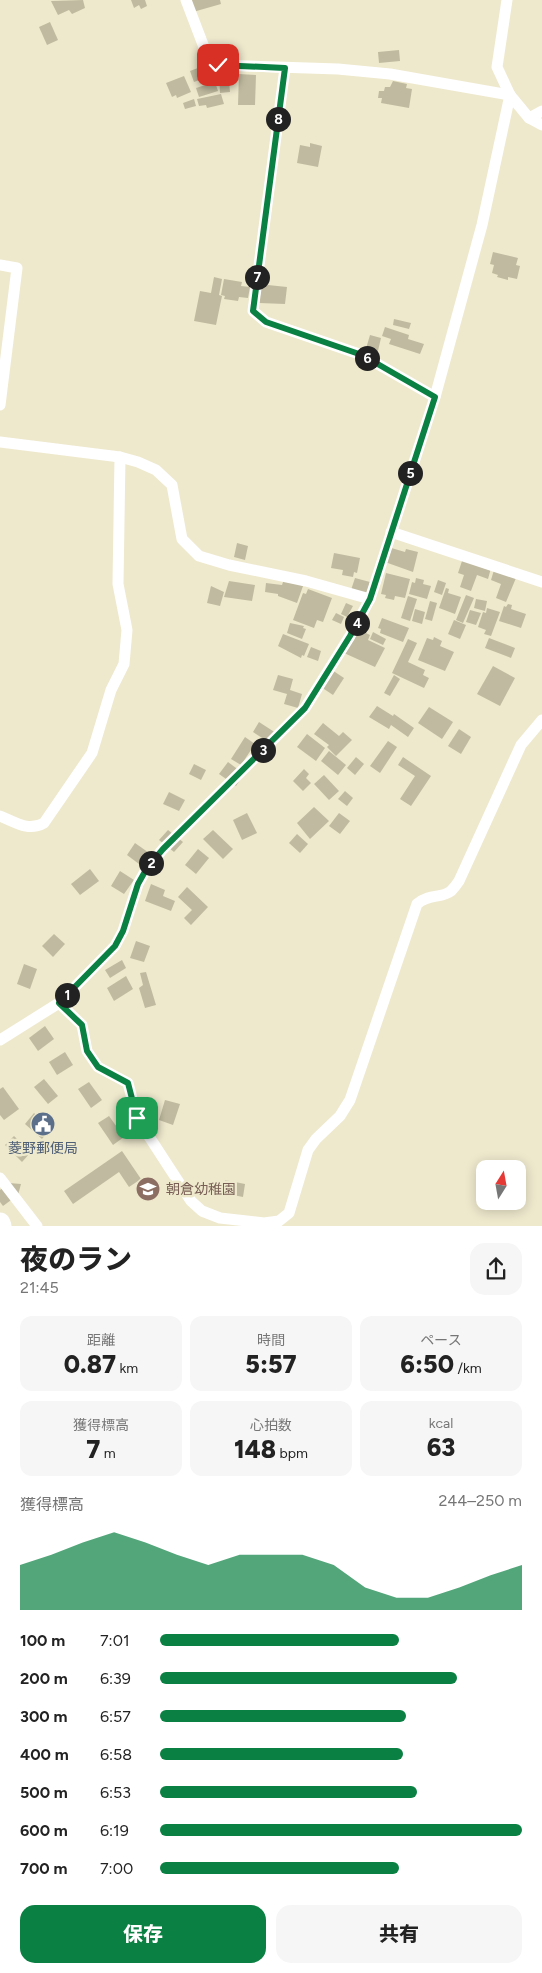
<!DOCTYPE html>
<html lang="ja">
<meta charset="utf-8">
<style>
:root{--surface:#fff;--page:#f6f6f6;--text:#222;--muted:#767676;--accent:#0b8043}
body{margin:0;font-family:Figtree,"Noto Sans JP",sans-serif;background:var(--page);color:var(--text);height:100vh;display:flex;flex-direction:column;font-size:19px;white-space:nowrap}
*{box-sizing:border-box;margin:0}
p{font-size:16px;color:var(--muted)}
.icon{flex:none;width:28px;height:28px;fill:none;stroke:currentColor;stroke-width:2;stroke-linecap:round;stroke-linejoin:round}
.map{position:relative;height:1226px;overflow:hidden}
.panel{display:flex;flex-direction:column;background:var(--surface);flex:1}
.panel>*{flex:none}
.needle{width:32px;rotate:11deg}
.controls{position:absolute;left:476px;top:1160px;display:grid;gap:10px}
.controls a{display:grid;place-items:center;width:50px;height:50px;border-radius:10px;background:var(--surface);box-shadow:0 2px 12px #0003;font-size:25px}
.pin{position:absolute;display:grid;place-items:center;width:42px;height:42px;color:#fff;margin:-21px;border-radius:10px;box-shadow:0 2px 8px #0006}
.km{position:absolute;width:25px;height:25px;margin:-12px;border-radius:50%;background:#222;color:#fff;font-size:14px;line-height:25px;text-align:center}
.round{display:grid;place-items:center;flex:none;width:52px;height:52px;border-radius:15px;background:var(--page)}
.head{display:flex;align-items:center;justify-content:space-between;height:85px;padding:0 20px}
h1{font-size:28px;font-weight:800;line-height:38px}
.stats{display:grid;grid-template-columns:repeat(3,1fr);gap:8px;height:85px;padding:5px 20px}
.stats div{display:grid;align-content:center;border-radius:12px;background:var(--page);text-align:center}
.stats b{font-size:25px;font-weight:800}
.stats small{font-size:14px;font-weight:400}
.stats p{font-size:14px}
.chart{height:140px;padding:10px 20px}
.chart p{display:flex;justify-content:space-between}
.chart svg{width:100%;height:90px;margin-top:5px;fill:var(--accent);opacity:.7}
.action{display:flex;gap:10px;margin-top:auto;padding:10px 20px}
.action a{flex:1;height:58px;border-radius:15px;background:var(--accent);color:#fff;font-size:20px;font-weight:800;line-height:58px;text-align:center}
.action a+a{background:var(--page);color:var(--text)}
ul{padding:0 20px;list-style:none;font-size:16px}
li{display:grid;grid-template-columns:80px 60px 1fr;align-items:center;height:38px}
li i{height:12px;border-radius:6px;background:var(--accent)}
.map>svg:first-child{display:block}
</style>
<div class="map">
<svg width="542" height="1226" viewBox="0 0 542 1226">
<rect width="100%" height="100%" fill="#eee9cd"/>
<g fill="#c0bba0">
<polygon points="83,0 85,8 72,14 69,10 58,15 51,1"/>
<polygon points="131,0 145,0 147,6 141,9 139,5 134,8"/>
<polygon points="190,0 220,0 221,4 193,12"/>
<polygon points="50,22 58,40 47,45 39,27"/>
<polygon points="399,50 400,61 379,63 378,52"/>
<polygon points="206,65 210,76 194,82 190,71"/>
<polygon points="228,71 230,92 220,93 219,72"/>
<polygon points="239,74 256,75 255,105 238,105"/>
<polygon points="184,76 191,92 177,98 176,95 172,97 166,83"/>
<polygon points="393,81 407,84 406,88 412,89 409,108 381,103 382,98 378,98 379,91 384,91 385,87 390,87"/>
<polygon points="215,82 218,91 199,97 196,88"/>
<polygon points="221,94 224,104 207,108 206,105 199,106 197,99"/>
<polygon points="194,99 196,106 185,109 183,103"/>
<polygon points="310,143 322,146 318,167 297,163 300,145 310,147"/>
<polygon points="493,252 518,258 516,265 520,266 517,279 508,277 508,280 497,277 498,275 492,273 494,265 490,264"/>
<polygon points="214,277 222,279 219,295 222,296 216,325 194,321 200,291 211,293"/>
<polygon points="224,279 242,282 241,286 250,287 248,298 239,297 238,301 224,299 225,296 221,295"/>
<polygon points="262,280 268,280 268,285 287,287 285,304 259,303"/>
<polygon points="394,319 411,323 409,329 393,325"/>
<polygon points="385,327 409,335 408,339 424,344 420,354 389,344 391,339 382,336"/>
<polygon points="370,335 381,338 377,355 365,352"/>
<polygon points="237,543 248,546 245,560 234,557"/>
<polygon points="388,547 405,552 406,549 418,552 413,572 385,562"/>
<polygon points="334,553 360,558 357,573 354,572 353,577 342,575 343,570 331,568"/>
<polygon points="463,558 491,568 488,579 477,575 471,591 460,587 464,575 458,573"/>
<polygon points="494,570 516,578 506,602 496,598 501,584 491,580"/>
<polygon points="386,573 410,579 405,598 395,596 394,600 385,598 386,595 381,594"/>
<polygon points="355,578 370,582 367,594 351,590"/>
<polygon points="416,578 424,580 423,584 431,586 427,599 409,594 412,582 415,583"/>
<polygon points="284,579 303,586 297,603 278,596 278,594 265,592 266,583 282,585"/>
<polygon points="438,580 446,583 442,595 434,592"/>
<polygon points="229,581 255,585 252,601 224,597"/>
<polygon points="211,586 224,592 220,606 207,603"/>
<polygon points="446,588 449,589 448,593 461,597 455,614 439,608"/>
<polygon points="308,589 332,598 323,622 317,620 314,628 293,620 303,593 306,594"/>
<polygon points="466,595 474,598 463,623 456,620"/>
<polygon points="408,596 417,599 410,621 401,618"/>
<polygon points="476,599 487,601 485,611 474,608"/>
<polygon points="430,601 437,603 432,621 425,619"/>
<polygon points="346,603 353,606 347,617 341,614"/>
<polygon points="508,604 512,605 511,609 526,614 521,628 499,621 504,606 506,607"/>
<polygon points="487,608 500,612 491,636 484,634 486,630 478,627 483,612 486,613"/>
<polygon points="415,609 425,612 422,624 412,621"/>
<polygon points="470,610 481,613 476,625 466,622"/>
<polygon points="336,613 344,617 341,624 332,620"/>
<polygon points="382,618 409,628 403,642 380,633 381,629 378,628"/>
<polygon points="454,620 466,625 460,639 448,634"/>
<polygon points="290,623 304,626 303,628 306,629 302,639 287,633"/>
<polygon points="356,628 370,635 368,640 385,648 375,667 344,653"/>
<polygon points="373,632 386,639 383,645 370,639"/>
<polygon points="283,634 309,644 304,656 302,655 301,658 278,646"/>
<polygon points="434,637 442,641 440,646 454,652 445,671 418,660 427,638 433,640"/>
<polygon points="489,638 515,648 511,658 485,648"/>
<polygon points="408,639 417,643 408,662 425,670 423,675 429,678 424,688 392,673"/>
<polygon points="311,647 321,651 318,661 307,657"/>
<polygon points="493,666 515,678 500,706 477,694"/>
<polygon points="332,670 344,678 333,695 321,687"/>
<polygon points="278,675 293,679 290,690 302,694 298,708 284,704 287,694 273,690"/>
<polygon points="394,675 400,679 390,696 384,693"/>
<polygon points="377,706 393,716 394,714 414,728 408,737 391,725 389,729 369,717"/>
<polygon points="429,707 453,722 442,739 418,723"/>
<polygon points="259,722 276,733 270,743 253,732"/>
<polygon points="323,723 339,736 343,732 352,740 336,756 327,747 329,745 314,734"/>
<polygon points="459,729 471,737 461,754 448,746"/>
<polygon points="307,734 325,748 316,761 297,747"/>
<polygon points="245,737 255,744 241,765 231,759"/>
<polygon points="388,741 397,747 380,773 370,766"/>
<polygon points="329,751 346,765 338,775 321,761"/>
<polygon points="356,757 364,764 355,775 347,768"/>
<polygon points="403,757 431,776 411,806 400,799 415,776 398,765"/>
<polygon points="228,762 244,774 236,786 219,774"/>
<polygon points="194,764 206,770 201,780 189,774"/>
<polygon points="304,769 309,774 306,778 311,783 303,791 293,781"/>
<polygon points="324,775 339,791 329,800 314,784"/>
<polygon points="345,791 353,798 347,806 338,799"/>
<polygon points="169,792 185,800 179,811 163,804"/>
<polygon points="314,807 329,821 310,839 297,823"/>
<polygon points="247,813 257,833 242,840 233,820"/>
<polygon points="339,813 350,821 340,834 329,826"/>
<polygon points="168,830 183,842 174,852 159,840"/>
<polygon points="213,830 233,849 223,859 203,839"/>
<polygon points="297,834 308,844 300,853 289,843"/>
<polygon points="135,843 152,855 143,867 127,855"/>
<polygon points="198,849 209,858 196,874 185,865"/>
<polygon points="90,869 99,881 80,895 71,884"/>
<polygon points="120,871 134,880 124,894 111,886"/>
<polygon points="151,884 165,890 163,896 175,901 171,911 145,901"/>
<polygon points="187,887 208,907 191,925 184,918 192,910 178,897"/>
<polygon points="54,934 65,944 53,957 42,946"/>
<polygon points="136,941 150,946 144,962 130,958"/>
<polygon points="122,960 126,968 110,978 105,970"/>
<polygon points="24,964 37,969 30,989 17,984"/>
<polygon points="146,972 156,1005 145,1008 139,988 143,985 140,973"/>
<polygon points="126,976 133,989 114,1001 107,988"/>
<polygon points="45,1026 54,1039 38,1051 29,1038"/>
<polygon points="65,1052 73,1065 57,1075 49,1062"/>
<polygon points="44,1079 58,1096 48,1104 34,1087"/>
<polygon points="89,1082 102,1100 91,1108 78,1089"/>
<polygon points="3,1087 19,1109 4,1120 0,1115 0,1089"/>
<polygon points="165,1100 180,1104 173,1125 159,1120"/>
<polygon points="34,1113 51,1128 42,1139 25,1124"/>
<polygon points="109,1116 124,1137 113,1145 98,1123"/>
<polygon points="14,1136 31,1152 22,1162 5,1145"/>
<polygon points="122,1151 141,1179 129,1187 119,1172 73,1204 64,1191"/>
<polygon points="225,1180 245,1184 243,1197 223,1193"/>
<polygon points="9,1183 21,1184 18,1195 3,1206 0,1202 0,1190"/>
</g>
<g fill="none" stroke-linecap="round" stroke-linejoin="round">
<g stroke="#fff" stroke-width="11">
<polyline points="186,0 207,55 217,65 338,69 390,74 510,95"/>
<polyline points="507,0 497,67 510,95 529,118 542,125"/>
<polyline points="285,68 253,311 266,322 362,355 435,397"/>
<polyline points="529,118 542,111"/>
<polyline points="0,265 17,268 0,405"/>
<polyline points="0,442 120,457 138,462 156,470 172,485 182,539 199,556 229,565 306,581 370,599"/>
<polyline points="391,532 542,582"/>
<path d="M0,816C15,822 28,832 44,823L92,753L111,690L124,664L127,630L118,584L120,457"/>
<path d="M59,1003L82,1025L87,1051L98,1067L128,1083L137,1118L191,1201L202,1211L220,1218L264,1223L279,1221L289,1213L308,1150L316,1139L340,1116L350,1100L417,904C430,893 441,899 451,891C454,888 457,884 459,881L521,745L542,720"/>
<polyline points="0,1040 59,1003 115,946 123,931 138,884 147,868 163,849 305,708 350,636 370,599 435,397 482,225 510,95"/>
<polyline points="0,1178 37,1226"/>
</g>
<polyline stroke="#fff" stroke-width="21" points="0,1223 1,1226"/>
</g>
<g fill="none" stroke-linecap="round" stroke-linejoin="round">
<defs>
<polyline id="route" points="137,1118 128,1083 98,1067 87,1051 82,1025 59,1003 115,946 123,931 138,884 147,868 163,849 305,708 350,636 370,599 435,397 362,355 266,322 253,311 285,68 218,65"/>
</defs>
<use href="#route" stroke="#fff" stroke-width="10"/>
<use href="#route" stroke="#0b8043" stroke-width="6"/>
</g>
<defs>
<symbol id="civic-disc" viewBox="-11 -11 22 22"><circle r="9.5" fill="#5c6f8a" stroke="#eee9cd"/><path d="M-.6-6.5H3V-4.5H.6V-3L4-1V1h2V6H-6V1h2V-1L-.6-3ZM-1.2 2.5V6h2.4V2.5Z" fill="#fff"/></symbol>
<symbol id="school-disc" viewBox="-11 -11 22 22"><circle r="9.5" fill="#8d6e63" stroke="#eee9cd"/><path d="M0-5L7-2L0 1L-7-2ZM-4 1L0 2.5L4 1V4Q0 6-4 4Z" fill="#fff"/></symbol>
</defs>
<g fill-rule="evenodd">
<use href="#civic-disc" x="29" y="1110" width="28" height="28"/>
<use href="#school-disc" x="134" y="1175" width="28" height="28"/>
</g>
<g text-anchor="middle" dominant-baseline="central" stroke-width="5" stroke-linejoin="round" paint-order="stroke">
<g font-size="14" fill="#4e5e75" stroke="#eee9cd">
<text x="43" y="1148">菱野郵便局</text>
</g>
<g font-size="14" fill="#785e54" stroke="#eee9cd" text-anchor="start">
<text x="166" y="1189">朝倉幼稚園</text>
</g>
</g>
</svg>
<div class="controls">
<a><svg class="needle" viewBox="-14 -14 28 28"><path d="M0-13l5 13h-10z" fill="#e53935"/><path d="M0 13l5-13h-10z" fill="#767676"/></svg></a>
</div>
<div class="pin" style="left:137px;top:1118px;background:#1e9e55"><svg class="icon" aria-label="arrive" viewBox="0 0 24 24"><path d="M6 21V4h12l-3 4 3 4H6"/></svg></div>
<div class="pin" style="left:218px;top:65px;background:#d93025"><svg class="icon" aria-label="check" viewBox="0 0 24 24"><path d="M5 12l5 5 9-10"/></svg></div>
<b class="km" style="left:67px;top:995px">1</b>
<b class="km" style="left:151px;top:863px">2</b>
<b class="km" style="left:263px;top:750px">3</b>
<b class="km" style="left:357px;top:623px">4</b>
<b class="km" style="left:410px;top:473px">5</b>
<b class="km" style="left:367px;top:358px">6</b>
<b class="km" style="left:257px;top:277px">7</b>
<b class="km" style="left:278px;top:119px">8</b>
</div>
<section class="panel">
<div class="head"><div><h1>夜のラン</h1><p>21:45</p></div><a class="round"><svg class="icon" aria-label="share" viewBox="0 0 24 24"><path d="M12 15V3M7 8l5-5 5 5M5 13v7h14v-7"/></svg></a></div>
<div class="stats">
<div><p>距離</p><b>0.87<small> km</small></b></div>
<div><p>時間</p><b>5:57</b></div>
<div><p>ペース</p><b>6:50<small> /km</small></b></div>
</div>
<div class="stats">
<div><p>獲得標高</p><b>7<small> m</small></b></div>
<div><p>心拍数</p><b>148<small> bpm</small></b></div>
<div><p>kcal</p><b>63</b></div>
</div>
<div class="chart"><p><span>獲得標高</span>244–250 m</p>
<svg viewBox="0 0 160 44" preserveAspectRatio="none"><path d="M0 44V22L10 17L20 11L30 6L40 11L50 17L60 22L70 17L80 17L90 17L100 22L110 33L120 38L130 38L140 33L150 27L160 22V44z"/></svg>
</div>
<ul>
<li><b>100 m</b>7:01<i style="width:66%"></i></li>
<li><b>200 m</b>6:39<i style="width:82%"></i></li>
<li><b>300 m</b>6:57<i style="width:68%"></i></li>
<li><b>400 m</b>6:58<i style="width:67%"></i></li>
<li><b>500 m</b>6:53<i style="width:71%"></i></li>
<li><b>600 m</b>6:19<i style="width:100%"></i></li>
<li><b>700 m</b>7:00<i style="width:66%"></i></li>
</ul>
<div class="action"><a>保存</a><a>共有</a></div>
</section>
